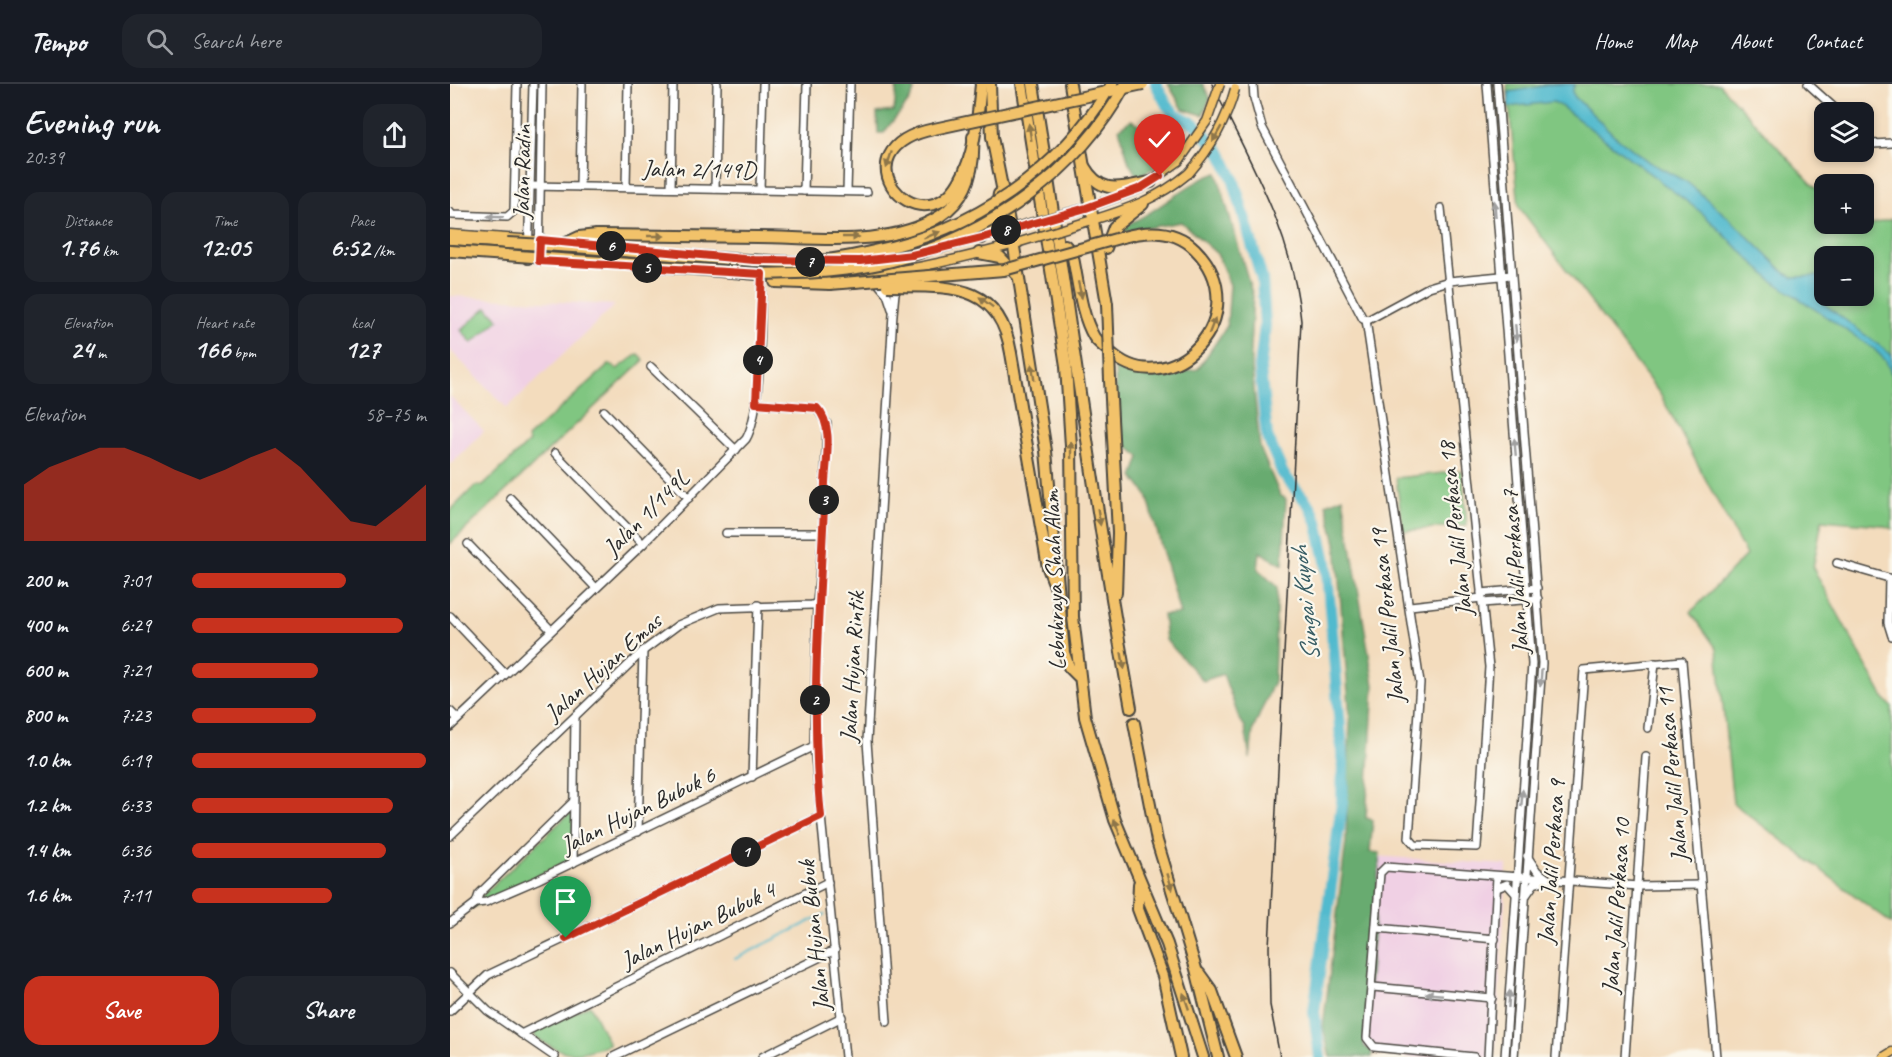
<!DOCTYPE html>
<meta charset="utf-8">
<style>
:root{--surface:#171b24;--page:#20242c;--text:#f1f3f6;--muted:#9ea1a6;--line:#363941;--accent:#c8321e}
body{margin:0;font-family:Caveat,sans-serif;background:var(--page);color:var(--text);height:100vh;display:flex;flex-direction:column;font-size:22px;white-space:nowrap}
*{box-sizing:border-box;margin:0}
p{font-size:20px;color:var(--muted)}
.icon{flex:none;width:33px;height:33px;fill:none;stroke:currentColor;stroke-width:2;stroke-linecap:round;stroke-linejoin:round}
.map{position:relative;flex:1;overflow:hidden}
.sheet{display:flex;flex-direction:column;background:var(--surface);width:450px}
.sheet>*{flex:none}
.controls{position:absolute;left:1364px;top:18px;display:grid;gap:12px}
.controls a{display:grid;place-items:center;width:60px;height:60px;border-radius:12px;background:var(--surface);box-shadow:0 3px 9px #0003;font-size:30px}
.pin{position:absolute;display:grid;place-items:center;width:51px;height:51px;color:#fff;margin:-62px -26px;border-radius:50% 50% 50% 0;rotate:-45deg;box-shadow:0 0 6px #0007}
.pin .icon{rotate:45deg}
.km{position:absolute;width:30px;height:30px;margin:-15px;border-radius:50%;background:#222;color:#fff;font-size:16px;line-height:30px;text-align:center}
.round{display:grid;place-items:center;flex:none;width:63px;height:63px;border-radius:18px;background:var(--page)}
.headline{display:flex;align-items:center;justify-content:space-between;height:102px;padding:0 24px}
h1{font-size:33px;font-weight:800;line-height:45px}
.stats{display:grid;grid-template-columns:repeat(3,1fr);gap:9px;height:102px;padding:6px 24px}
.stats div{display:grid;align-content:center;border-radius:15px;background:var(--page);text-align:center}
.stats b{font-size:26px;font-weight:800}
.stats small{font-size:16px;font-weight:400}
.stats p{font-size:16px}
.chart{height:168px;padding:12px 24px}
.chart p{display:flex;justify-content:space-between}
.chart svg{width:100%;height:108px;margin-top:6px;fill:var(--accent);opacity:.7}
.primary-button{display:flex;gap:12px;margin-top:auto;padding:12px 24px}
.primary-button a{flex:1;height:69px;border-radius:18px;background:var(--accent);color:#fff;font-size:24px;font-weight:800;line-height:69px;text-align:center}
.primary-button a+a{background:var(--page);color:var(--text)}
ul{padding:0 24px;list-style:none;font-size:20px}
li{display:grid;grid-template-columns:96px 72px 1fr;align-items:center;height:45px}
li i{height:15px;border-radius:8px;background:var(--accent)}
header{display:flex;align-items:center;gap:36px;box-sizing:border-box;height:84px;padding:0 30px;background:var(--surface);border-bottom:2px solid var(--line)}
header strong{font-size:28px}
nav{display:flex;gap:33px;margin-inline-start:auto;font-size:21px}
.search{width:420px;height:54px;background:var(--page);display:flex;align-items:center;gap:15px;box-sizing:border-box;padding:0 21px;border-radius:18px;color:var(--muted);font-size:22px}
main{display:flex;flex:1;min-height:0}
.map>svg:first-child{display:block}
</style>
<header>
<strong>Tempo</strong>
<div class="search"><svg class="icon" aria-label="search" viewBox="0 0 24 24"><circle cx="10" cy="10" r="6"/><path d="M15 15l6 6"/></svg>Search here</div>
<nav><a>Home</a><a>Map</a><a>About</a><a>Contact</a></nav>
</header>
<main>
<section class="sheet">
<div class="headline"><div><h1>Evening run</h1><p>20:39</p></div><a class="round"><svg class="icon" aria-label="share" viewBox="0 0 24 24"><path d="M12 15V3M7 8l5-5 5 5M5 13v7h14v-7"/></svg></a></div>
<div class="stats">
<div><p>Distance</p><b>1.76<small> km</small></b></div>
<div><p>Time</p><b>12:05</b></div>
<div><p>Pace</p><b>6:52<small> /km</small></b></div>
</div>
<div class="stats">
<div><p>Elevation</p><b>24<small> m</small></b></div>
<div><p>Heart rate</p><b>166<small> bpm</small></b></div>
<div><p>kcal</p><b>127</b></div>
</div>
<div class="chart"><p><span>Elevation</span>58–75 m</p>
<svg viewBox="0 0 160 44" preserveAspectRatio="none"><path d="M0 44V21L10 14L20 10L30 6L40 6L50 10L60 15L70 19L80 15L90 10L100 6L110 14L120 25L130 36L140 38L150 30L160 21V44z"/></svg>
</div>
<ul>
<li><b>200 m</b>7:01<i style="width:66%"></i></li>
<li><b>400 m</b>6:29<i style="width:90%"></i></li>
<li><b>600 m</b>7:21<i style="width:54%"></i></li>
<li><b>800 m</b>7:23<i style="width:53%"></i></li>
<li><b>1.0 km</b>6:19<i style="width:100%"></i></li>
<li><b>1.2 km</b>6:33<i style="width:86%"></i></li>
<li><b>1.4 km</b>6:36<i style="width:83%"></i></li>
<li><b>1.6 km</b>7:11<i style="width:60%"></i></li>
</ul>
<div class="primary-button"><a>Save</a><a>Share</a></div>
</section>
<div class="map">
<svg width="1442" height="973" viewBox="0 0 1442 973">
<rect width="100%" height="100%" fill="#fbf7ec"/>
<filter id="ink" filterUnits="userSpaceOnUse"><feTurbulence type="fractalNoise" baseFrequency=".0167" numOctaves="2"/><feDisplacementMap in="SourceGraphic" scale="12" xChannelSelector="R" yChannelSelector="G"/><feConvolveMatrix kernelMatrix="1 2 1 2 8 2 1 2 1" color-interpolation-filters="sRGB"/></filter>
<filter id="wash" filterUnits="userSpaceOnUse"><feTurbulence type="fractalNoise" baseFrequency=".008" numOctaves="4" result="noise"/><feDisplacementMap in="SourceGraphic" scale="24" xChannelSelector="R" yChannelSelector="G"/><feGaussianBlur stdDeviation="1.35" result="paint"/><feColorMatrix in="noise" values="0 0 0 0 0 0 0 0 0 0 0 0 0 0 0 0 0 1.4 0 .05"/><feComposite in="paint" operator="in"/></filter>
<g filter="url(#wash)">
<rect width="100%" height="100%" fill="#f3dcbd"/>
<g fill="#f0d0e4">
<polygon points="0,212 165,221 57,324 0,266"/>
<polygon points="0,312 34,347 0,381"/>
<polygon points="924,772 1057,781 1045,973 964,973 911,969"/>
</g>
<g fill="#80c681" stroke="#567856" stroke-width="1.5" fill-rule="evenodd">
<path d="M1057,0H1269L1374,113V140H1399L1404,145L1442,135V445L1432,441L1372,436L1363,484L1434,614L1442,623V840L1283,719L1267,565L1241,528L1296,471L1210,310L1069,123ZM1374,172H1413V212H1374Z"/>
<polygon points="37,223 49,236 22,259 11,246"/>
<polygon points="188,270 194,276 0,460 0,427 25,402 33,402 79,358 77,354 160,280 167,285"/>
<polygon points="1012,387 1017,441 953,447 946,394"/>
<polygon points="124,725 122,775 17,826"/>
<path d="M140,921L159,960C123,973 117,973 85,953L84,947Z"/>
</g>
<g fill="#68ab6f" stroke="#4a6b4d" stroke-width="1.5">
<path d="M447,0H465C465,18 443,33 434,49H428L427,29L444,27Z"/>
<polygon points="718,0 753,0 760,14 753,31 733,25"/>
<polygon points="681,36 722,57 730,66 709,82 687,92 679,79 669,44"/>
<path d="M767,89L803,212L800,266L810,364L830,411L836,415L833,481L810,468L808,485L827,503L824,597L803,646L800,675L795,643L789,634L773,590L753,597L716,556L713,531L730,530L697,411L683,393L690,373L667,354L665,280C696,295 715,292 748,285L777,242L780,201L767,170L731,138L675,148L673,142C708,129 733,100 767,89Z"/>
<polygon points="893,413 924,601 916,734 923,736 920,768 930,769 914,962 922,967 922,973 880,973 873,943 896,757 900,635 886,459 876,420"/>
</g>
<polygon fill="#51bace" stroke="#3e727c" stroke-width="1.5" points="1104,0 1125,0 1122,8 1125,13 1164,51 1199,78 1237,98 1281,136 1335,189 1343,193 1374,192 1374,205 1370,211 1374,220 1442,271 1442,292 1436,277 1424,265 1320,195 1252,129 1108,20 1103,18 1058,23 1059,8"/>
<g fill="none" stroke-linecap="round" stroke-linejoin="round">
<polyline stroke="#51bace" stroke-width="2" points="285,875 375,830"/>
<polyline stroke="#51bace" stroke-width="12" points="706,0 717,21 725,30 745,40 769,66 783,94 812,195 815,241 810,284 817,352 833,390 860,422 867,437 876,477 893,679 892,719 864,928 870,973"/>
</g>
</g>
<g filter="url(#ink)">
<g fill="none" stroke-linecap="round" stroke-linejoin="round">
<defs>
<g id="minor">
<polyline points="803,0 804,14 812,43 913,235 918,236 979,203 999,197 1061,191"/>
<polyline points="1037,0 1082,580 1055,973"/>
<polyline points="1047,0 1092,579 1064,973"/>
<polyline points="1358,0 1389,28"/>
<polyline points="1413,51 1423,60 1442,59"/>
<polyline points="80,102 417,108"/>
<polyline points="130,103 132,0"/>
<polyline points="176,103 178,0"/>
<polyline points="221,104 223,0"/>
<polyline points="265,105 267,0"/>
<polyline points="310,106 313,0"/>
<polyline points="354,107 357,0"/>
<polyline points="397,107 400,0"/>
<polyline points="0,128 2,131 57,133 64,127 67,0"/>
<polyline points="78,176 83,0"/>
<polyline points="89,177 92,0"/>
<polyline points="425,196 437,210 442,225"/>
<polyline points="916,236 970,599 959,754 965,761 1027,763 1039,583 991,124"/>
<polyline points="201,283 286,366"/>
<polyline points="306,319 367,324 377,340 373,449 367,519 364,662 395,973"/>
<polyline points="154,327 239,414"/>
<polyline points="105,369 193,460"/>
<polyline points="60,414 146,504"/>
<polyline points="276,449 373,449"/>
<polyline points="18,460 101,546"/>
<polyline points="1387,479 1442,495"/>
<polyline points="1439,494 1438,539 1442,552"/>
<polyline points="1031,509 1087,504"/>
<polyline points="1032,519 1088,515"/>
<polyline points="960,522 1032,514"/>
<polyline points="0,532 55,590"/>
<polyline points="0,627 8,635"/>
<path d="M0,643L193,460L296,355C313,326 310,229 312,190"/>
<polyline points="1198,644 1205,579"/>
<polyline points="302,693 308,521"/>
<polyline points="188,748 193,567"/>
<polyline points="0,752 193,567 228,541 269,524 362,521 367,519"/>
<polyline points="1077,772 1087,787 1098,795"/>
<polyline points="123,779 125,633"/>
<polyline points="1047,804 1057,800 1065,809"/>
<polyline points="1075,813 1084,800 1093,797"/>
<polyline points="26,819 36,818 87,796 364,662"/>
<polyline points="0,839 26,819 29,810 123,718"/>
<polyline points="927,844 1045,855"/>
<polyline points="0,889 38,927 105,973"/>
<polyline points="923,903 1042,914"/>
<polyline points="0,927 38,891 371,732"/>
<polyline points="437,938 417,657 443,230 445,209 451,200"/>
<polyline points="71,950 378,798"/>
<polyline points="163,973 385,866"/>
<polyline points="312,973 392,933"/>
<polyline points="1024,973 924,963 917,954 930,789 936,783 1188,802 1251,801"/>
<polyline points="1038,973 1047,792"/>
<polyline points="1106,973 1134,586 1232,577 1266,973"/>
<polyline points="1175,973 1196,673"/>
</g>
<g id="major">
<polyline points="637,124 691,104 729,77"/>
<path d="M639,137C677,126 709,114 739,89"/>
<polyline points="0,150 85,156"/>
<polyline points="492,164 587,137"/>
<polyline points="391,178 441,173"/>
<path d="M355,193C429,195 499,178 569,159"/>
<polyline points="1434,973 1442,968"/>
</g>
<g id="highway">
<polyline points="540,0 542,53 564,163 596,367 614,569 619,583 628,592"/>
<polyline points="572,0 616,282 621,362 623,533 635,633 665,736 717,860 753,973"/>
<path d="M583,0C617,208 643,417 681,624"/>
<polyline points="620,0 657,220"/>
<path d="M484,45C383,65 469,166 509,98C525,72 528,30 531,0"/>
<path d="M634,82C652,113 671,103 701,98"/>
<path d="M147,151C200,152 253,152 307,153C364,153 439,165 490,132C518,114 525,85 523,53"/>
<polyline points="532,154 545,132 549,110"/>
<polyline points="0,155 57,159"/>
<path d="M615,161L622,169C628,195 630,229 644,253C647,258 655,264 660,268C719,323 810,230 745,165C725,145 698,146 673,153"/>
<polyline points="656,164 664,143 693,120"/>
<polyline points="529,169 550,173 567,191"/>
<polyline points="194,181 307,190"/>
<polyline points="325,198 380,200"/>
<polyline points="561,269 598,484 607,507"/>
<polyline points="660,296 668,449 666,509"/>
<polyline points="684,639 707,757 746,885 768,973"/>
<polyline points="689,800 688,825 713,892 731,973"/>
<polyline points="749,889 762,907 786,973"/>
</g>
</defs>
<use href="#minor" stroke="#494641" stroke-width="10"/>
<use href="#major" stroke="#494641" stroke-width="11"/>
<use href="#highway" stroke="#494641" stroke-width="14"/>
<use href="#minor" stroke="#fff" stroke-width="7"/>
<use href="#major" stroke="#f2c26a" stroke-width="8"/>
<use href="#highway" stroke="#f2c26a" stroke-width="10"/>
<path stroke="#2b2b2b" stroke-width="1.5" d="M762,0C800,78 843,149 851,237L819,863L820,921L830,973"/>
<defs>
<g id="major-bridge">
<polyline points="729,77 757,37 770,0"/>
<path d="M739,89C761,64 776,38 785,5"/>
<polyline points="587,137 636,124"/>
<polyline points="570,158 639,137"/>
</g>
<g id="highway-bridge">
<polyline points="484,45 693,0"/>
<path d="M57,159C153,163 250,176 347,178C372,178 399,173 424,167C524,146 609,88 662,0"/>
<polyline points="112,161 129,153 147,151"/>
<polyline points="0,167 194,181"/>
<path d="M307,190C352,189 398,189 442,177C539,152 628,88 676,0"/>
<polyline points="380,200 554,186 673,153"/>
<path d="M437,202C497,203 549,196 561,269"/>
<polyline points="657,220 660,296"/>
</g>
</defs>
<use href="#major-bridge" stroke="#494641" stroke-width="11" stroke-linecap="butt"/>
<use href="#highway-bridge" stroke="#494641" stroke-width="14" stroke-linecap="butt"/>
<use href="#major-bridge" stroke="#f2c26a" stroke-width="8"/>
<use href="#highway-bridge" stroke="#f2c26a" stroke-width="10"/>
</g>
<defs><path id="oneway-solid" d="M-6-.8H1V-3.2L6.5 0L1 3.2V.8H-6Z" transform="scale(1.5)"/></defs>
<g fill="#8e764a">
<use href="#oneway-solid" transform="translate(580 48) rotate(-99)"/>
<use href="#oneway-solid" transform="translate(767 50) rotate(120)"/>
<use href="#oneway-solid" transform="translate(439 76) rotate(108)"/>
<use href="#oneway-solid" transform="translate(482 151) rotate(-22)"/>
<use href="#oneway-solid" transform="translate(206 152)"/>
<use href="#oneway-solid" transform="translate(401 153)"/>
<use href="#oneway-solid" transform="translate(630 206) rotate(77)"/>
<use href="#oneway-solid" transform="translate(536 218) rotate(-143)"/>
<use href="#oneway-solid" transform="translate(762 242) rotate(-69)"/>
<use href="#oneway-solid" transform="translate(583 288) rotate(-99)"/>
<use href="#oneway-solid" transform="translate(621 366) rotate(-91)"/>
<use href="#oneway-solid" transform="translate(649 433) rotate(81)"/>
<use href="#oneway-solid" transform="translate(673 577) rotate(80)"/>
<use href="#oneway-solid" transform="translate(667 743) rotate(-110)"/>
<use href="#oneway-solid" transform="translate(720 798) rotate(73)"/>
<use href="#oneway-solid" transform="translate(736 917) rotate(-109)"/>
</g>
<g fill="#a0a0a0">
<use href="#oneway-solid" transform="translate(1045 125) rotate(-94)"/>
<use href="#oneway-solid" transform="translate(45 133) rotate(-178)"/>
<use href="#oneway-solid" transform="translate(1066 249) rotate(85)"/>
<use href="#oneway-solid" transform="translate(1065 363) rotate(-95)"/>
<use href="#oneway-solid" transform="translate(1091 594) rotate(94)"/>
<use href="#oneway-solid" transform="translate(1072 714) rotate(-85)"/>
<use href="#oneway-solid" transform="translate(984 910) rotate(-175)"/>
<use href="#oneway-solid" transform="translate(1059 915) rotate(-86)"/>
</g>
</g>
<g fill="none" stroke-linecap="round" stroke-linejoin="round" filter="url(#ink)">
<defs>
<path id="route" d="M116,854L371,732C359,618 371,512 375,399C376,376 384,341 367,324L306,319L312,190L89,177L90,156L304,176L410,177L462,171L532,154L636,124L691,104L710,92"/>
</defs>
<use href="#route" stroke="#fff" stroke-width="12"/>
<use href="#route" stroke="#c8321e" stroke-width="8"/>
</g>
<g text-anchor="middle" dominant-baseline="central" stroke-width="4.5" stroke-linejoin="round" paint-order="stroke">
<g font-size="24" fill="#2b2b2b" stroke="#fbf7ec">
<text transform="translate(249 85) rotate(1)">Jalan 2/149D</text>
<text transform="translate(72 88) rotate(-89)">Jalan Radin</text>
<text transform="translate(196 429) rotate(-45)">Jalan 1/149L</text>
<text transform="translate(1005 445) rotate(-96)">Jalan Jalil Perkasa 18</text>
<text transform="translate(1065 488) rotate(-94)">Jalan Jalil Perkasa 7</text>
<text transform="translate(604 496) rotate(-92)">Lebuhraya Shah Alam</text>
<text transform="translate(937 532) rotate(-96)">Jalan Jalil Perkasa 19</text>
<text transform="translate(153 583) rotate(-42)">Jalan Hujan Emas</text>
<text transform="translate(402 583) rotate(-87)">Jalan Hujan Rintik</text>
<text transform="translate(1222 691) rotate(-95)">Jalan Jalil Perkasa 11</text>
<text transform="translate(188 726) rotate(-26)">Jalan Hujan Bubuk 6</text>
<text transform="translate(1101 778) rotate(-86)">Jalan Jalil Perkasa 9</text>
<text transform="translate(1166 822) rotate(-86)">Jalan Jalil Perkasa 10</text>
<text transform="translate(248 841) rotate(-26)">Jalan Hujan Bubuk 4</text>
<text transform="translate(364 852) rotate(-96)">Jalan Hujan Bubuk</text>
</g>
<g font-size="26" font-style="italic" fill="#385d64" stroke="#fbf7ec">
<text transform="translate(855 520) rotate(-96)">Sungai Kuyoh</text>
</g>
</g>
</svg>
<div class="controls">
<a><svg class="icon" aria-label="layers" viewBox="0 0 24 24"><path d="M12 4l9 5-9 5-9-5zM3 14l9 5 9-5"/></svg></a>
<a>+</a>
<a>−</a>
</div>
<div class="pin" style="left:116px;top:854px;background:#1e9e55"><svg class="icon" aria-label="arrive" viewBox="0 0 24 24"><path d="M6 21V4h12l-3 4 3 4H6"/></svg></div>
<div class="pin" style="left:710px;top:92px;background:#d93025"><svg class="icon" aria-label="check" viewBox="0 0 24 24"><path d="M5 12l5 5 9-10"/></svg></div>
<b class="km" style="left:296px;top:768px">1</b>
<b class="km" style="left:365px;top:616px">2</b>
<b class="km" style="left:374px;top:416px">3</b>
<b class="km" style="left:308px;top:276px">4</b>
<b class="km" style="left:197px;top:184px">5</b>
<b class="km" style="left:161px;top:162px">6</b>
<b class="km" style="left:360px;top:178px">7</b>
<b class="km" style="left:556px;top:146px">8</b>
</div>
</main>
